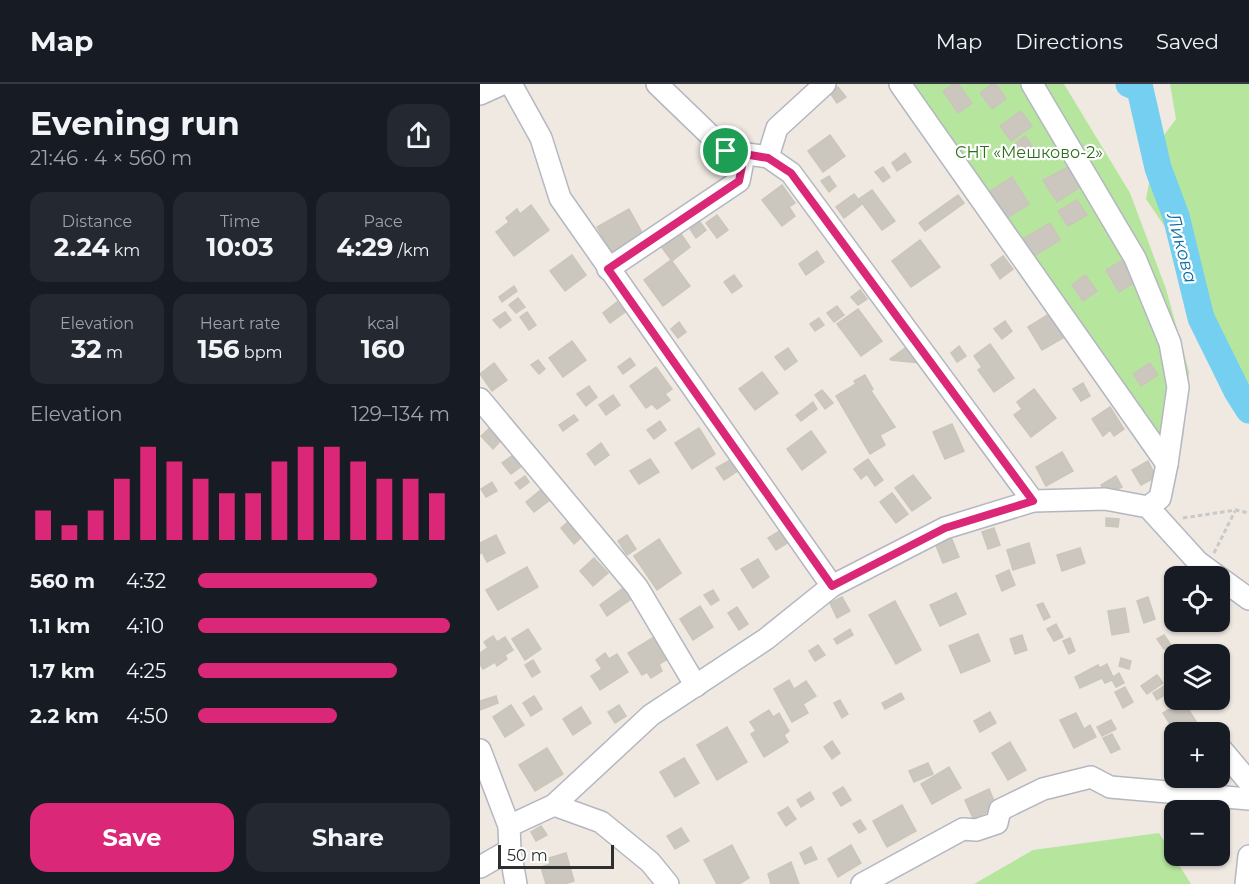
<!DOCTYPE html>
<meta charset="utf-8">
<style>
:root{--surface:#171b24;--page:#242831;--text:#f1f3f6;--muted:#9ea1a6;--line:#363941;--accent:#db2777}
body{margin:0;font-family:Montserrat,sans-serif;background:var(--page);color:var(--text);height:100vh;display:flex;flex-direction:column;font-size:22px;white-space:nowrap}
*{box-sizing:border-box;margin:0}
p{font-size:20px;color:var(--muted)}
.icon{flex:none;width:33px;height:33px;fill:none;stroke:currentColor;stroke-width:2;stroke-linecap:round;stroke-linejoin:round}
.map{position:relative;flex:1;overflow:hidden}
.side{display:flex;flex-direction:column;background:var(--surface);width:480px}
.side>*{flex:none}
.buttons{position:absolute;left:684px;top:482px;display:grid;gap:12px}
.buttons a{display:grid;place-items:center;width:66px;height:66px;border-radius:12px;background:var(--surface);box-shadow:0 2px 4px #0004;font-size:30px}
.scale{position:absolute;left:18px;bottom:15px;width:116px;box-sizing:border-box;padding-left:6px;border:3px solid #2e2e2e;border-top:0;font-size:16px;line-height:21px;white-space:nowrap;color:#2e2e2e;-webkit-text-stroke:4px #fff;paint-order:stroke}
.pin{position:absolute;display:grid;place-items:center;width:51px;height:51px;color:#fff;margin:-26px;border:3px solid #fff;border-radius:50%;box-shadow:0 2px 6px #0007}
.round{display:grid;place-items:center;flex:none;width:63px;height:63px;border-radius:18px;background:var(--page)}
.headline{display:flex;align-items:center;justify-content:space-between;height:102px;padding:0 30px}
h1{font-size:33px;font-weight:700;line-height:45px}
.figures{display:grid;grid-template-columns:repeat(3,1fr);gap:9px;height:102px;padding:6px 30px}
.figures div{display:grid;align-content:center;border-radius:15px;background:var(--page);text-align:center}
.figures b{font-size:26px;font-weight:700}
.figures small{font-size:16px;font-weight:400}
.figures p{font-size:16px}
.chart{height:168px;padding:12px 30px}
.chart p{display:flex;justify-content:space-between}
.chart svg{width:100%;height:108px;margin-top:6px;stroke:var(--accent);stroke-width:6}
.action{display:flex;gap:12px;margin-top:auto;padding:12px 30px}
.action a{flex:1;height:69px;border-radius:18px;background:var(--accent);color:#fff;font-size:24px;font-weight:700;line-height:69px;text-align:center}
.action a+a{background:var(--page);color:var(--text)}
ul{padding:0 30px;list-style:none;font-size:20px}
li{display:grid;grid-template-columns:96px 72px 1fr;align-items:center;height:45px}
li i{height:15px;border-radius:8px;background:var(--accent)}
header{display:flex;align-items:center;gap:36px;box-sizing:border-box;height:84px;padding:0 30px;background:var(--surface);border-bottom:2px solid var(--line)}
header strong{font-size:28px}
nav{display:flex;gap:33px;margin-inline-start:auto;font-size:21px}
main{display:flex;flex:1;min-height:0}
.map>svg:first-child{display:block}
</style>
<header>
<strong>Map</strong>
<nav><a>Map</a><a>Directions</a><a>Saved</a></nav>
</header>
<main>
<section class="side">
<div class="headline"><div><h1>Evening run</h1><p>21:46 · 4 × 560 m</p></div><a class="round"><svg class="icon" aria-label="share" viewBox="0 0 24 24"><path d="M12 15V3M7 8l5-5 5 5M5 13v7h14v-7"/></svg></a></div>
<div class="figures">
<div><p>Distance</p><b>2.24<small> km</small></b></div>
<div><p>Time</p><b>10:03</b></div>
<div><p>Pace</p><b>4:29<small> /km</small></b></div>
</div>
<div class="figures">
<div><p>Elevation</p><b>32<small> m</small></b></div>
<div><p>Heart rate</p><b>156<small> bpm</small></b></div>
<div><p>kcal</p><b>160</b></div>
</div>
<div class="chart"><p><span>Elevation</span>129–134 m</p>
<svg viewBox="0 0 160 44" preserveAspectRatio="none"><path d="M5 44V32M15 44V38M25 44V32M35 44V19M45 44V6M55 44V12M65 44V19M75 44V25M85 44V25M95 44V12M105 44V6M115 44V6M125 44V12M135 44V19M145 44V19M155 44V25"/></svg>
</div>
<ul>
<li><b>560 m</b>4:32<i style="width:71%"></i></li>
<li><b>1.1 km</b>4:10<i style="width:100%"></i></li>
<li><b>1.7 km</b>4:25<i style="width:79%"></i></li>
<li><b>2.2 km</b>4:50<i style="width:55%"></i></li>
</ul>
<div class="action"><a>Save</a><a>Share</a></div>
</section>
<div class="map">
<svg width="769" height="800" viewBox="0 0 769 800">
<rect width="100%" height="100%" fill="#efe9e1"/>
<g fill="#b6e59e">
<polygon points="425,0 584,0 650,109 686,205 709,288 703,355 677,364"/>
<polygon points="690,0 769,0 769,314 745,278 709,178 666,115 676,62 696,35"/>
<polygon points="679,749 711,800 494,800 553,766"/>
</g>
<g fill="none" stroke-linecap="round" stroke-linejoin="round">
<polyline stroke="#75cff0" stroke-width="27" points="649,0 660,5 678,84 696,132 721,234 757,307 769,326"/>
</g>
<g fill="#cbc7bf" stroke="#cbc5ba" stroke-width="1.5">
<polygon points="473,0 478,0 492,19 478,29 463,7"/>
<polygon points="512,0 516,0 526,15 512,25 500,9"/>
<polygon points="358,3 366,13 357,19 350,9"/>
<polygon points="541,27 552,42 531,57 520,42"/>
<polygon points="350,51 365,72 343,88 328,67"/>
<polygon points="545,52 553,63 540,73 532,62"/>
<polygon points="425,69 431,78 417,87 412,79"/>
<polygon points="403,83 410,93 403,98 395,88"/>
<polygon points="588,83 600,103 577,118 563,96"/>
<polygon points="349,92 356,102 349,108 341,97"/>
<polygon points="532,93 549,120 526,135 509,108"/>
<polygon points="302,101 315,119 309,123 315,132 302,142 282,116"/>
<polygon points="392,106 415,137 402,146 379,115"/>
<polygon points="374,110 382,120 364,134 356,123"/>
<polygon points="478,111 484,119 445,147 439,139"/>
<polygon points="597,116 607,131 588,142 578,127"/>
<polygon points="51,121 69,146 34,172 16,148 29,138 26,134 37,125 40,130"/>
<polygon points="149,125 164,152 132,170 117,143"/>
<polygon points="237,131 248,146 237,154 226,139"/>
<polygon points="220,138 226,146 216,154 210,145"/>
<polygon points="570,139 580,156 554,172 543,155"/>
<polygon points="199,147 210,163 192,177 180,161"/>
<polygon points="440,156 460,183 431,203 412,177"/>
<polygon points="337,167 344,178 326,191 319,180"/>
<polygon points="92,171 106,191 85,207 70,187"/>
<polygon points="523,172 533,185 520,195 511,181"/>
<polygon points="644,175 657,197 639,208 626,186"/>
<polygon points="191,176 210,202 183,222 164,196"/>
<polygon points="254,191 262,202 252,209 244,198"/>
<polygon points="605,191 617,207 603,217 592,201"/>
<polygon points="34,202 37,207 22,218 19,213"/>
<polygon points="380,206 387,215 378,221 371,213"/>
<polygon points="38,214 45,223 36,229 29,221"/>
<polygon points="137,218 145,228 130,239 123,229"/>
<polygon points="357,222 364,231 354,238 347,229"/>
<polygon points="378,225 402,257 381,272 357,240"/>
<polygon points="25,228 31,236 20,244 13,236"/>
<polygon points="47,228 56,241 49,246 40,233"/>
<polygon points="569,230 583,254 562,266 548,243"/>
<polygon points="339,234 344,241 335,247 330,240"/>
<polygon points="525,237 532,247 522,255 514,245"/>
<polygon points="199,238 206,248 198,254 191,245"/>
<polygon points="92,257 106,276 83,293 69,274"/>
<polygon points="510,260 534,294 514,308 498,286 502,283 494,272"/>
<polygon points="428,262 441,279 411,276 410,275"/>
<polygon points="479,262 486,272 477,278 471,269"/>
<polygon points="308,264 317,277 305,286 295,273"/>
<polygon points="150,274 155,281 143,290 138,283"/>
<polygon points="58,276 65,285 59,290 51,281"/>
<polygon points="14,279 27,296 12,307 0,290"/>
<polygon points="670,279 678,291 661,302 653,290"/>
<polygon points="176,283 192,305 185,310 190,316 177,325 172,320 166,324 150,302"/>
<polygon points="282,288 298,309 275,326 259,305"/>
<polygon points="385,291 393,305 391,307 415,343 400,351 405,361 390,370 356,312 376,300 374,297"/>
<polygon points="603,299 610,312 601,317 593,305"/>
<polygon points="109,302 117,313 106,322 97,310"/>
<polygon points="554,305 576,334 551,353 534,331 542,325 537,318"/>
<polygon points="342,306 353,319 345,325 335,311"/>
<polygon points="133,311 140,321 126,331 119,321"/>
<polygon points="333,318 337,325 321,337 316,331"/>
<polygon points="630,323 644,345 634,352 630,346 623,352 612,335"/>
<polygon points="94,331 98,336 83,347 79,341"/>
<polygon points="180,337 186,346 174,355 167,346"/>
<polygon points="14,340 25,352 13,365 1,352"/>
<polygon points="472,340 484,367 465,375 453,348"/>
<polygon points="219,344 235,370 212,385 195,359"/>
<polygon points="331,347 346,368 322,386 307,365"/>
<polygon points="121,359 129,371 115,381 107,370"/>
<polygon points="39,367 47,378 31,390 22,379"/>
<polygon points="582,368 593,387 566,402 556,383"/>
<polygon points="170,375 179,388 159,400 150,387"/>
<polygon points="252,375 259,386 244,396 236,384"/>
<polygon points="388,375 403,396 395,402 387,390 381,395 374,385"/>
<polygon points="668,377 676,393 661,401 652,386"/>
<polygon points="433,391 451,414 432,427 415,404"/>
<polygon points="45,392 49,398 40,405 35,399"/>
<polygon points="636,392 642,403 627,411 621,401"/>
<polygon points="12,398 17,407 6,413 1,405"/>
<polygon points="63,404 71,415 54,428 46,418"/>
<polygon points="412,409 428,430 416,439 400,418"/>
<polygon points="626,434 639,435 638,443 626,442"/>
<polygon points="91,435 104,451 94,460 81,444"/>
<polygon points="514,444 520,461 508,465 502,448"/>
<polygon points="301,446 309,458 296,466 288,454"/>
<polygon points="16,451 25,469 7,478 2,468 0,470 0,459"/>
<polygon points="147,451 156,465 147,471 138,457"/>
<polygon points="471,453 479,473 463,479 455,459"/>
<polygon points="179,455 201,489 177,506 154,472"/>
<polygon points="549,459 555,479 533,486 527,466"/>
<polygon points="600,464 605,479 582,487 577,471"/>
<polygon points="114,474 128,489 113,502 100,487"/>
<polygon points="278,475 289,493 273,504 261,485"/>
<polygon points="47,483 58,503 18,526 6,506"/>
<polygon points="529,486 535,501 522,507 516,492"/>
<polygon points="146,502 154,513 127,532 120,521"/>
<polygon points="233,506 239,516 231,521 224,511"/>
<polygon points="476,509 486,530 460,542 450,521"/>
<polygon points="362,513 370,527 357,534 350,519"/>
<polygon points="668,513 675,535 664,539 657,517"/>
<polygon points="415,517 441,566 416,580 389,531"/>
<polygon points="563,519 570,533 564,536 557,521"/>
<polygon points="220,522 233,543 213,556 200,535"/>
<polygon points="257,523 268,540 259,546 248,529"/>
<polygon points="645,524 649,548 632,551 628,527"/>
<polygon points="576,540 583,553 574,557 567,545"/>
<polygon points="48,545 61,565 45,576 32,555"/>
<polygon points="370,545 373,551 357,560 354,555"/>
<polygon points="498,550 510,577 481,589 469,562"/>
<polygon points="542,551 547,566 535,570 530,555"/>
<polygon points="684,551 691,561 684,565 677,555"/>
<polygon points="13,552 17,558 25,553 33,566 25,571 27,575 17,582 15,578 3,585 0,580 0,569 8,564 4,558"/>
<polygon points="174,553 188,575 179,580 182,587 171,594 167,588 162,591 148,569"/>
<polygon points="590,554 595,567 589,570 583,557"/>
<polygon points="338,561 345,571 335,577 329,567"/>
<polygon points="125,569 129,575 137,570 148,588 120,606 111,592 122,585 116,576"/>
<polygon points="641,574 651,577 649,585 639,582"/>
<polygon points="53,576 60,588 52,593 45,581"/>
<polygon points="627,580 633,593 639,589 644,599 636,603 632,596 625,599 622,594 600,604 595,593 618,581 620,584"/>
<polygon points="677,591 683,599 667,610 661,602"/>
<polygon points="309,596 314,605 326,597 336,612 323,620 328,629 312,638 294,605"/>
<polygon points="686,601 690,607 677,616 673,609"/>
<polygon points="645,603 653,618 643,624 635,608"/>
<polygon points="421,609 424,615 405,625 402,619"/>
<polygon points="16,612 18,619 0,626 0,617"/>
<polygon points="54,612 62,625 51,632 43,619"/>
<polygon points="360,616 368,630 362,634 354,619"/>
<polygon points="703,617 717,639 701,648 695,648 683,629"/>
<polygon points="31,621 44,641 25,653 13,633"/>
<polygon points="139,621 146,632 135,639 128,628"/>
<polygon points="101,623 111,639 93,651 83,635"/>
<polygon points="289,626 293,633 299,629 309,647 304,651 308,658 284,673 271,650 276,647 270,638"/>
<polygon points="510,628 516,639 500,648 494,637"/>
<polygon points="596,629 604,645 610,641 616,653 594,664 580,636"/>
<polygon points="631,636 636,645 622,652 617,643"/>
<polygon points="247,643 267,678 237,696 217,661"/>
<polygon points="632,650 640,665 631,669 623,654"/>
<polygon points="352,657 360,669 352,675 344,663"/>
<polygon points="530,658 546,686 528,696 512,669"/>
<polygon points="67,664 83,690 55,707 39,681"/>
<polygon points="204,674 219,699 195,713 180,688"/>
<polygon points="448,679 453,690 434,698 429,687"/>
<polygon points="469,683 481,704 452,720 441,700"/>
<polygon points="363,703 371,716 361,722 353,709"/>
<polygon points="509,705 517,724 493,734 485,716"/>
<polygon points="330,708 334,715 321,723 317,716"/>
<polygon points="422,721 436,747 407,763 393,737"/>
<polygon points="308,723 316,735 306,742 298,729"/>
<polygon points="380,736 386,745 379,749 373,740"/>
<polygon points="61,742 67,751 56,757 51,748"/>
<polygon points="201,744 209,757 195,765 187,752"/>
<polygon points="252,761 269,794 259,800 237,800 224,776"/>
<polygon points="371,761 381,779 358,793 348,775"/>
<polygon points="331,763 337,775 325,780 320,769"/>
<polygon points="86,769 94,797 85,800 66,800 61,783 70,780 69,774"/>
<polygon points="311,778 319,800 291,800 288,790"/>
</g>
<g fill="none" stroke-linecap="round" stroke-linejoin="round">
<defs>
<g id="minor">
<polyline points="31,0 61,54 80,114 352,502"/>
<polyline points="420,0 687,380 680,414 668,423"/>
<polyline points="552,0 655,174 690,259 698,303 687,380"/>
<polyline points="0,10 22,0"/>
<polyline points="246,67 288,73 311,89 553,417"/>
<polyline points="288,73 297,44 345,0"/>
<polyline points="128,185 259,97 262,82 177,0"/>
<polyline points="0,315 157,503 216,602"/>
<polyline points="740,494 769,515"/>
<polyline points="0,666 29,742 30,766 36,800"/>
<polyline points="742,666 769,698"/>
<polyline points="74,721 121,738 170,778 188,800"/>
<polyline points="29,742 74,721 171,631 286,555 352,502 465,444 553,417 625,415 668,423 718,478 737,492"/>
<polyline points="0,783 30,766"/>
<polyline points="382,800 483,745 496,746 517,739 520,726 563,705 611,693 630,703 769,715"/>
<polyline points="766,800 769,772"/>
</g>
</defs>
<use href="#minor" stroke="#b4b7c1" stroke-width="24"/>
<g stroke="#c9c9c9" stroke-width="3" stroke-dasharray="4.5 3" stroke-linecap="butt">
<polyline points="703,434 756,426 769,429"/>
<polyline points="734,469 755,427"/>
</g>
<use href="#minor" stroke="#fff" stroke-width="21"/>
</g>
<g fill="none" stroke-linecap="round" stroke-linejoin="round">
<defs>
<polygon id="route" points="246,67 288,74 311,89 553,417 465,444 352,502 128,185 259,97 262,82"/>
</defs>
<use href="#route" stroke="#fff" stroke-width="12"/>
<use href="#route" stroke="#db2777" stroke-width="8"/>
</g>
<g text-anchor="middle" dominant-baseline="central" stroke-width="4.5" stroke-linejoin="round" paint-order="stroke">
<g font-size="16" fill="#2c6e1b" stroke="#fff">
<text x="549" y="68">СНТ «Мешково-2»</text>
</g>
<g font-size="18" font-style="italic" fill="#0d6fa3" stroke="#fff">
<text transform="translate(702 164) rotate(75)">Ликова</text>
</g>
</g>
</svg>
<div class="buttons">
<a><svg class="icon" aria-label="locate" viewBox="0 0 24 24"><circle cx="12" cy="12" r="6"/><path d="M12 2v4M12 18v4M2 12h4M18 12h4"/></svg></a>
<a><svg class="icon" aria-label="layers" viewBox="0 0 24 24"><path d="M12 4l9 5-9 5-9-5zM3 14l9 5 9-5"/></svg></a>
<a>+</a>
<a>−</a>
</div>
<div class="scale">50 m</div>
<div class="pin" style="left:246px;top:67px;background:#1e9e55"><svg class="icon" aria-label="arrive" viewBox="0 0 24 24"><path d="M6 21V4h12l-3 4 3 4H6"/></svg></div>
</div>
</main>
